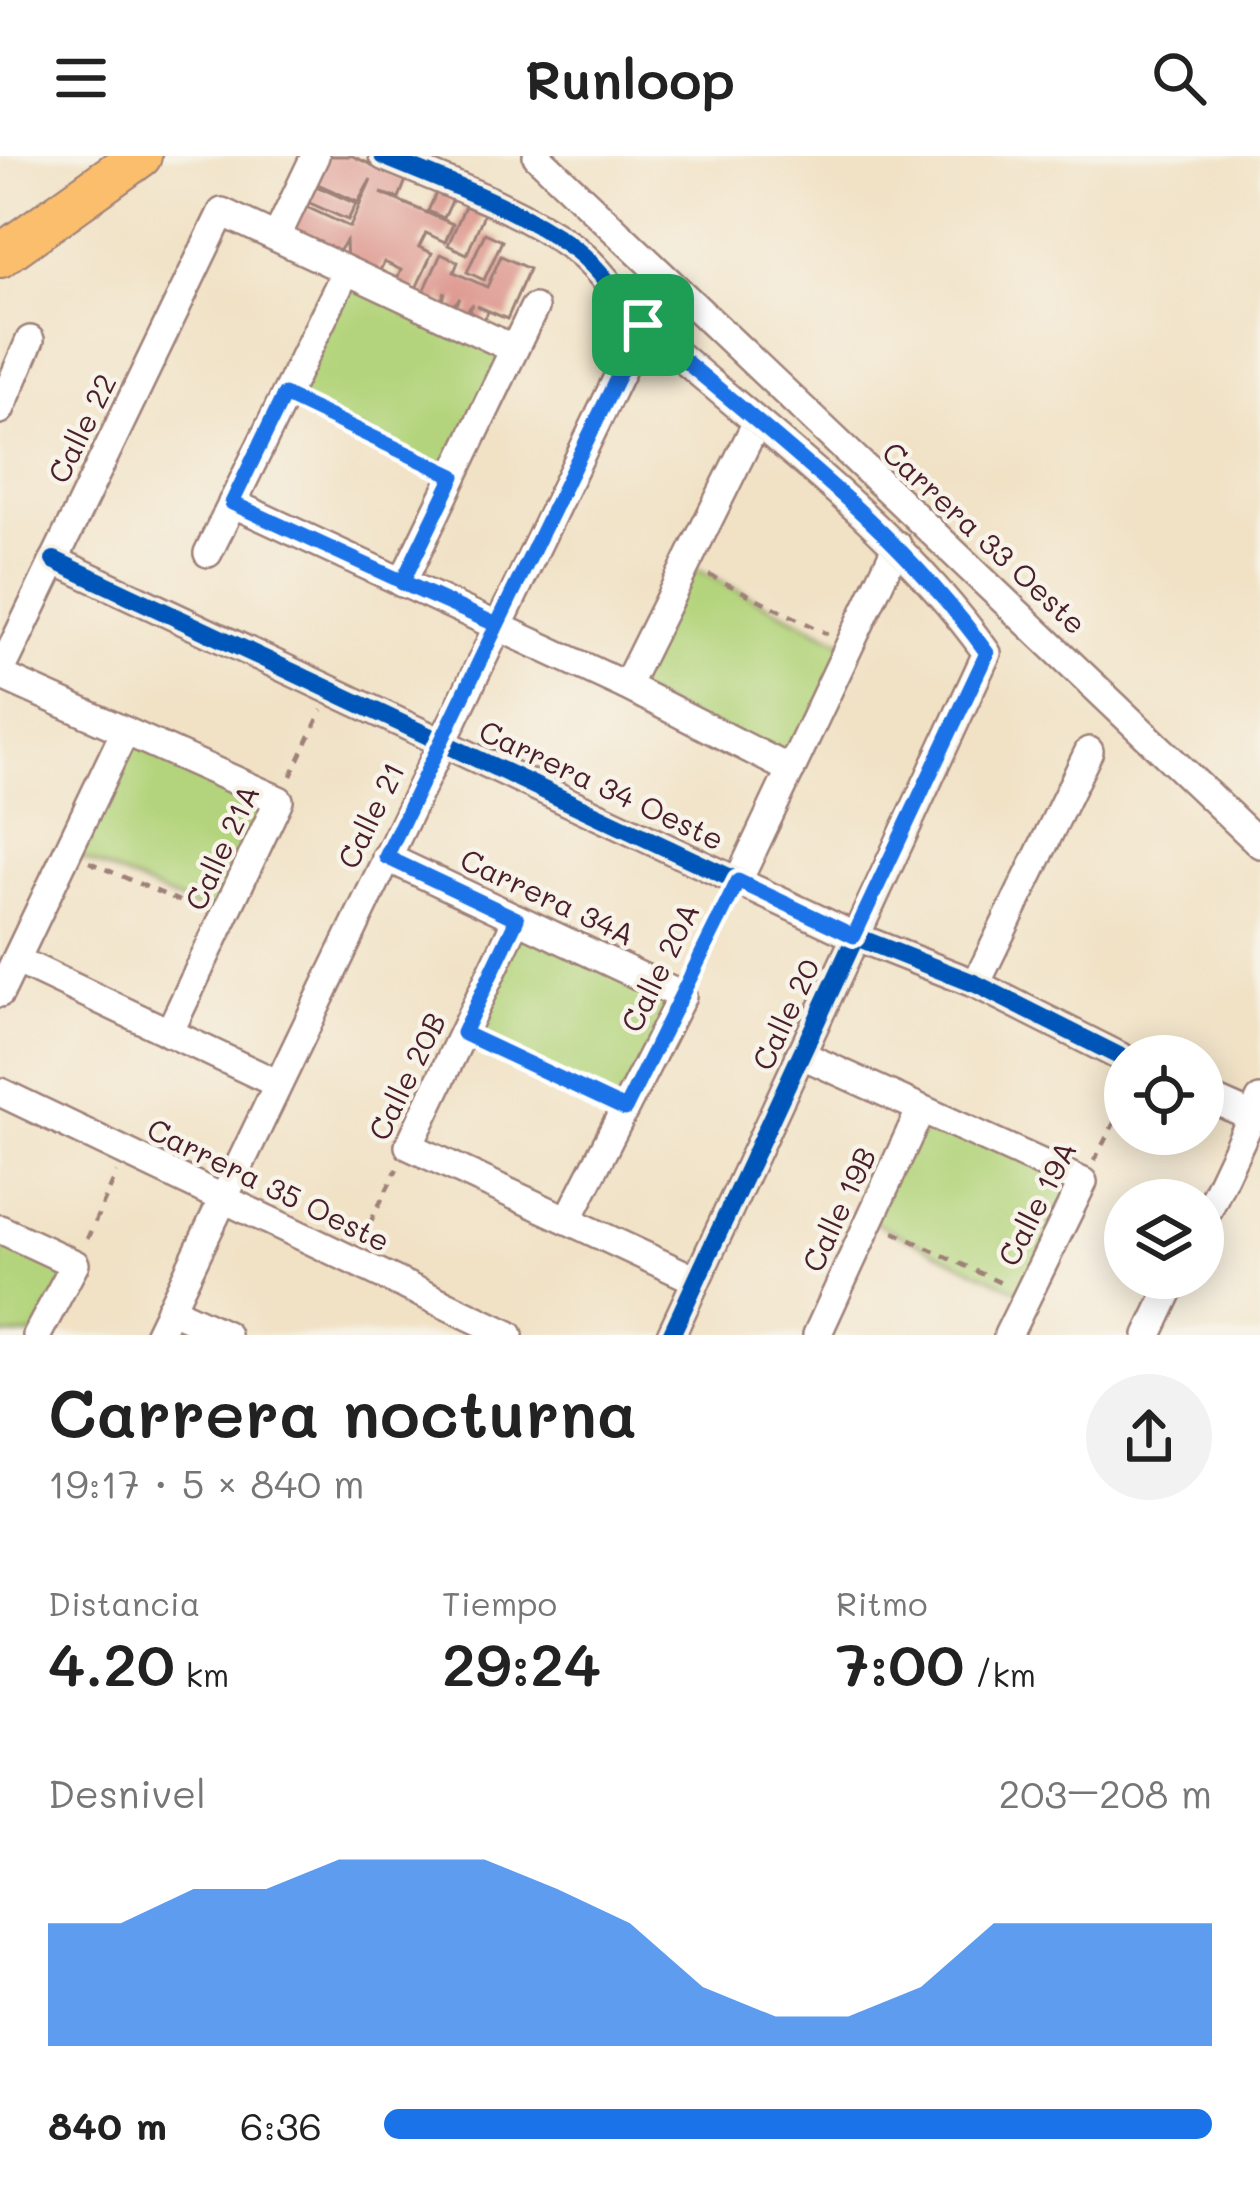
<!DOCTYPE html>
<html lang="es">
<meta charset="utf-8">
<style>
:root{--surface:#fff;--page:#f2f2f2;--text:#222;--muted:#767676;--accent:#1a73e8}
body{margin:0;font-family:Mali,sans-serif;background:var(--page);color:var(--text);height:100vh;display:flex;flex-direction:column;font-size:45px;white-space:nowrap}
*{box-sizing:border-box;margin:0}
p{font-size:39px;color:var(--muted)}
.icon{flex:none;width:66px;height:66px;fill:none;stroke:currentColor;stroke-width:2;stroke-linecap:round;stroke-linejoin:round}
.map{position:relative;height:1179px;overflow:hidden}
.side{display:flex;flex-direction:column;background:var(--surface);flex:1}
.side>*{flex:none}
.buttons{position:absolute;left:1104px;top:879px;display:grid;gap:24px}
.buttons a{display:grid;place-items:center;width:120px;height:120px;border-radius:50%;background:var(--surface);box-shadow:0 6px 30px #0003;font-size:60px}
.pin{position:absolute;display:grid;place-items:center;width:102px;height:102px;color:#fff;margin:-51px;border-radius:24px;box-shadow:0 6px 18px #0006}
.round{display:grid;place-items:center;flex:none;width:126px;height:126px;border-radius:63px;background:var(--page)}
.head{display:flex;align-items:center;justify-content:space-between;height:204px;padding:0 48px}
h1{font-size:66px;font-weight:600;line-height:90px}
.figures{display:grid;grid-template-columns:repeat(3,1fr);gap:18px;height:204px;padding:12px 48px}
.figures div{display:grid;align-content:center}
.figures b{font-size:60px;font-weight:600}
.figures small{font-size:33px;font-weight:400}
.figures p{font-size:33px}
.chart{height:336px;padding:24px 48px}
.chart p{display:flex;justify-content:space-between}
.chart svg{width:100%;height:216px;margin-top:12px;fill:var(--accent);opacity:.7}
ul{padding:0 48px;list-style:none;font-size:39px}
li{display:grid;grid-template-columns:192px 144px 1fr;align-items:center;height:90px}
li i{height:30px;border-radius:15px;background:var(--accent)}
header{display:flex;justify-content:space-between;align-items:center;height:156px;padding:0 48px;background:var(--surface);font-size:54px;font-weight:600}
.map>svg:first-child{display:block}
</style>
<header><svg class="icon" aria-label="menu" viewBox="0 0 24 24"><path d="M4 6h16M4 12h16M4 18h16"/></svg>Runloop<svg class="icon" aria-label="search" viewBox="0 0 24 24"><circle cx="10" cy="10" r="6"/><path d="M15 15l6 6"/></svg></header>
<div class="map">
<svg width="1260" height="1179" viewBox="0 0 1260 1179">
<rect width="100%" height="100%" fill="#f7f3e8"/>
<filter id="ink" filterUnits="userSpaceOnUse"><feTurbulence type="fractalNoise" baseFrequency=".00833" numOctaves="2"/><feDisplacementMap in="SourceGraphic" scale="24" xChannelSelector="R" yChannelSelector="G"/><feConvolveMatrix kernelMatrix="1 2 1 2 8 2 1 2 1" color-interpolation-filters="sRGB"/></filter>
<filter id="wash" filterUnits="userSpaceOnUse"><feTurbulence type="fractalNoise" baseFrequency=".004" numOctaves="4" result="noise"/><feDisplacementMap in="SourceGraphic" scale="48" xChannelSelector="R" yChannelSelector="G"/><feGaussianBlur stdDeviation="2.7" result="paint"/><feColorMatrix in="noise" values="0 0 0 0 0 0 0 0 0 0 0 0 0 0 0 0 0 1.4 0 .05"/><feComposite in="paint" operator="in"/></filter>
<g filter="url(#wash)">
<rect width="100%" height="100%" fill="#f1e2c6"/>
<g fill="#b3d47b" stroke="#7e7a53" stroke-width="3">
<polygon points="346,115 514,193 453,319 284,239"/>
<polygon points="685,408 849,489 791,614 626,530"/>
<polygon points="125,575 279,644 223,764 68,696"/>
<polygon points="517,763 682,840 625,953 463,877"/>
<polygon points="920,955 1083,1026 1027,1139 867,1063"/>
<polygon points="0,1073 75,1108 37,1179 0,1179"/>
</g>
<g id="blocks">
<g fill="#dc9289">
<polygon points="320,0 352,0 406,24 399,42 381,37 453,68 445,86 426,77 419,91 432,97 413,139 394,130 401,114 384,106 377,121 347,109 346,85 335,101 288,80 302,49 350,71 371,23 358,46 309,24"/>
<polygon points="309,27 356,48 348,64 301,43"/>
<polygon points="437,35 453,43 444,62 428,55"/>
<polygon points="465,50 484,58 467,98 448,89"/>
<polygon points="485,77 502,85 484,124 467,116"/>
<polygon points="441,98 458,106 454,116 487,131 501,100 529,113 507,163 477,150 488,156 480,171 465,164 473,148 462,160 453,156 460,142 452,150 443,146 445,135 438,152 420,144"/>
</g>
</g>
</g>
<g filter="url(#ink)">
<use href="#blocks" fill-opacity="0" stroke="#9e8078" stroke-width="3"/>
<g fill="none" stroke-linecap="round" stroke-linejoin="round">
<defs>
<g id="minor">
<path d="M383,0C445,26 517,51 572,91C603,113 624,152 653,177C768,279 897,371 987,497L671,1179"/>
<polyline points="537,0 1260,688"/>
<polyline points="277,80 315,0"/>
<polyline points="0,254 30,184"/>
<polyline points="232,347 626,530 791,614"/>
<polyline points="208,397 346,115"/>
<polyline points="54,404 854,780 976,828 1125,903"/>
<polyline points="402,427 534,152"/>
<polyline points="0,517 222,56 514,193"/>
<polyline points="0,519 279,644 169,877"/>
<polyline points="626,530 756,268"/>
<polyline points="386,701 682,840 568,1064"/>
<polyline points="738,725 897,389"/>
<polyline points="517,763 409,990 696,1124"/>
<polyline points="16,804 278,928"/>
<polyline points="976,828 1089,595"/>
<polyline points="0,837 125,575"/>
<polyline points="800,898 1083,1026 1008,1179"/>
<polyline points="0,936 509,1179"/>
<polyline points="1203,939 1253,961"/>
<polyline points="1203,1065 1260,944"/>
<polyline points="0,1073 75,1108 37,1179"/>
<polyline points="170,1153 226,1179"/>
<polyline points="158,1179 643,169"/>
<polyline points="817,1179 920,955"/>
<polyline points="1148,1179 1175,1122"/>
</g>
<polyline id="primary" points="0,100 140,0"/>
</defs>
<use href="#minor" stroke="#9e8078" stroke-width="32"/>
<use href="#primary" stroke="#9e8078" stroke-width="46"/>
<g stroke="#9e8078" stroke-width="4.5" stroke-dasharray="9 9" stroke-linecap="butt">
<polyline points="307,250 432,309"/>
<polyline points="709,419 828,478"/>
<polyline points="291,620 322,554"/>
<polyline points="89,706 200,754"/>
<polyline points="693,817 727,746"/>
<polyline points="484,887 604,944"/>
<polyline points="1094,1005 1125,946"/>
<polyline points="894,1076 1003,1128"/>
<polyline points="87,1083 117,1017"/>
<polyline points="362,1083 397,1013"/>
</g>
<use href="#minor" stroke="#fff" stroke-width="27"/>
<use href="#primary" stroke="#fabe6d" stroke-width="42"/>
<defs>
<g id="cycleway">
<path d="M383,0C445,26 517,51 572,91C603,113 624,152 653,177C768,279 897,371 987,497L671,1179"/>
<polyline points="54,404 854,780 976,828 1125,903"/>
</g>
</defs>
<use href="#cycleway" stroke="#f7f3e8" stroke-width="26"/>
<use href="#cycleway" stroke="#0057b8" stroke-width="18"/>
</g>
</g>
<g fill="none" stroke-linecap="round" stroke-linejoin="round" filter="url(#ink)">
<defs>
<path id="route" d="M643,169L497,469L232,347L284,239L454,320L402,427L497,469L386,701L517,763L463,877L625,953L738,725L854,780L987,497C895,368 762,273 643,169"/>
</defs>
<use href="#route" stroke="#fff" stroke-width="24"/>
<use href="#route" stroke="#1a73e8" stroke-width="15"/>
</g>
<g text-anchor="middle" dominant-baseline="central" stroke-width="9" stroke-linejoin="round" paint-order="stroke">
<g font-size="30" fill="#4a1f2b" stroke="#f7f3e8">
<text transform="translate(81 272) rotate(-64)">Calle 22</text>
<text transform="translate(985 381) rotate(43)">Carrera 33 Oeste</text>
<text transform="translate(602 628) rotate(25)">Carrera 34 Oeste</text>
<text transform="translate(370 659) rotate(-64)">Calle 21</text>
<text transform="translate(221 691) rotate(-65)">Calle 21A</text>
<text transform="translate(548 740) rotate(25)">Carrera 34A</text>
<text transform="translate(659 811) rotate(-64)">Calle 20A</text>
<text transform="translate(785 858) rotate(-65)">Calle 20</text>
<text transform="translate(406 920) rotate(-64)">Calle 20B</text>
<text transform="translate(269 1028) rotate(26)">Carrera 35 Oeste</text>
<text transform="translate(1036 1047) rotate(-63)">Calle 19A</text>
<text transform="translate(838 1053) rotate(-65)">Calle 19B</text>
</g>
</g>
</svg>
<div class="buttons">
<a><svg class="icon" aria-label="locate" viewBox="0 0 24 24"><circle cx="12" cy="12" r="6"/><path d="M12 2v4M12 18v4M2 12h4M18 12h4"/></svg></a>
<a><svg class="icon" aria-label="layers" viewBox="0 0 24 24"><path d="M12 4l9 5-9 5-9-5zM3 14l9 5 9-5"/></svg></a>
</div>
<div class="pin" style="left:643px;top:169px;background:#1e9e55"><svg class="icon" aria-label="arrive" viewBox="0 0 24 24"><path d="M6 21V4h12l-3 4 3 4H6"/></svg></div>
</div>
<section class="side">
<div class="head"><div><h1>Carrera nocturna</h1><p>19:17 · 5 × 840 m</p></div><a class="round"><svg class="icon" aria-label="share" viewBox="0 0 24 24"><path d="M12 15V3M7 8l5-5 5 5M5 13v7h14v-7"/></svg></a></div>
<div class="figures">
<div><p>Distancia</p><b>4.20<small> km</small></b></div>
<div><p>Tiempo</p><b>29:24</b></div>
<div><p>Ritmo</p><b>7:00<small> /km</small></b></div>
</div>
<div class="chart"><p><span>Desnivel</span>203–208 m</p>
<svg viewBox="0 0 160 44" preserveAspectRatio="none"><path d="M0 44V19L10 19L20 12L30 12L40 6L50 6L60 6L70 12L80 19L90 32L100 38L110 38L120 32L130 19L140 19L150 19L160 19V44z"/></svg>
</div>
<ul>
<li><b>840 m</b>6:36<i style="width:100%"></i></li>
</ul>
</section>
